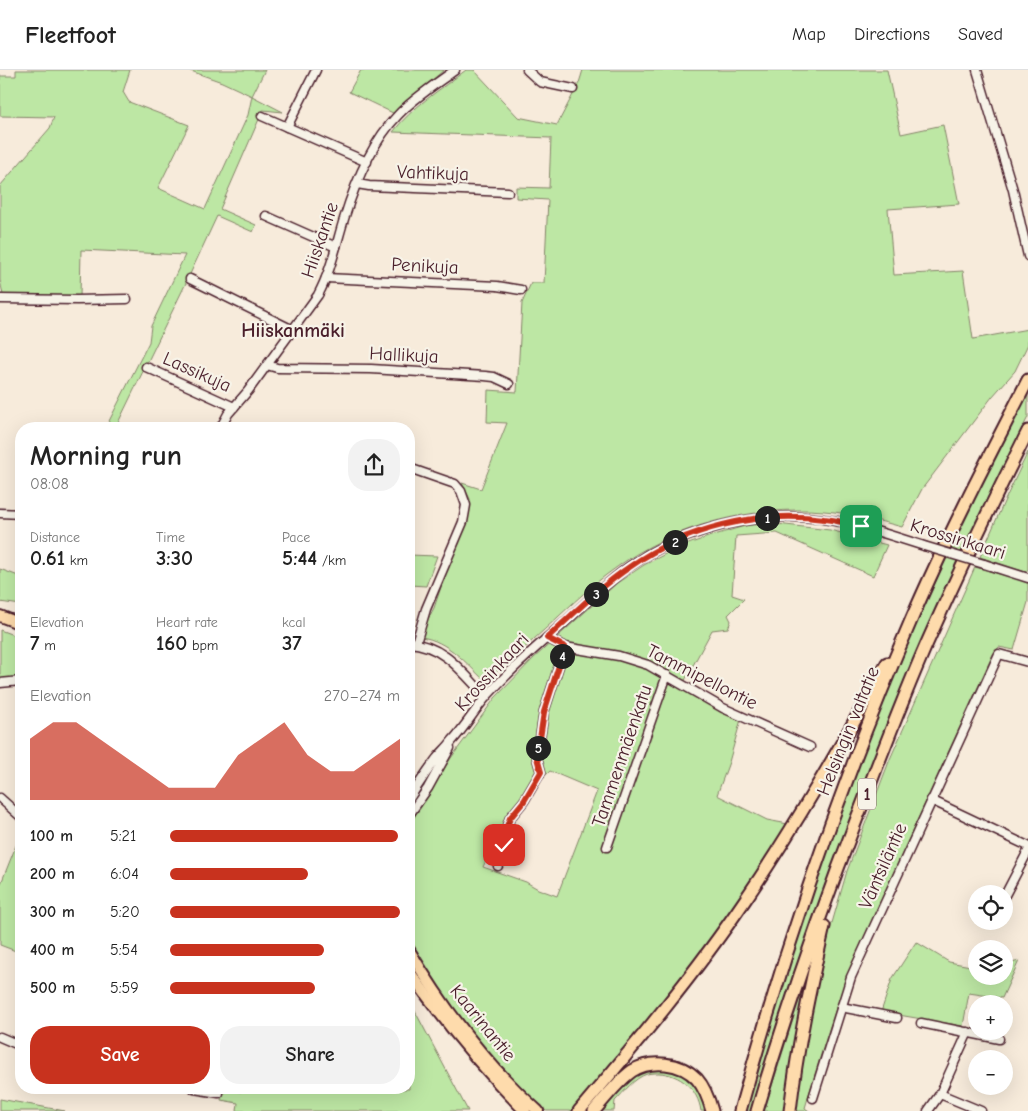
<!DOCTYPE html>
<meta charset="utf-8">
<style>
:root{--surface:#fff;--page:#f2f2f2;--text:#222;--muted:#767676;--line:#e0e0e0;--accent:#c8321e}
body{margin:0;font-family:"Comic Neue",sans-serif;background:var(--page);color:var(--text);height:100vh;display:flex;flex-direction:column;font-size:19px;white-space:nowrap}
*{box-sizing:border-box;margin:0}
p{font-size:16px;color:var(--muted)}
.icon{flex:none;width:28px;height:28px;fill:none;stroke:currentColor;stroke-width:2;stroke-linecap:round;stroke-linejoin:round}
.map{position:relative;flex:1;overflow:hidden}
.details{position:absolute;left:15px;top:352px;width:400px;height:672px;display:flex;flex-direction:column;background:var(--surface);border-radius:20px;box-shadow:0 5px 20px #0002}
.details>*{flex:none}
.tools{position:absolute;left:968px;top:815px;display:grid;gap:10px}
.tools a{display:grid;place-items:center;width:45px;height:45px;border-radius:50%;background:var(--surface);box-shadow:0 5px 20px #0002;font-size:25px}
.pin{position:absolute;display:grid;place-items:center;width:42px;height:42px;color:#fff;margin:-21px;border-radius:10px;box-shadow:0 2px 8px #0006}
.km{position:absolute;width:25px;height:25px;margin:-12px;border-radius:50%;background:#222;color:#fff;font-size:14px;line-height:25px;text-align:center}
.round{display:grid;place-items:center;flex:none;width:52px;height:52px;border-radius:20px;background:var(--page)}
.headline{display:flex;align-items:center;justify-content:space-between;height:85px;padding:0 15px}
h1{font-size:28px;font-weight:800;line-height:38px}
.metrics{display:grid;grid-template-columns:repeat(3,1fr);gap:8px;height:85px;padding:5px 15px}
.metrics div{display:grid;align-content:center}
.metrics b{font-size:21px;font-weight:800}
.metrics small{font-size:14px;font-weight:400}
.metrics p{font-size:14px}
.chart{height:140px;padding:10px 15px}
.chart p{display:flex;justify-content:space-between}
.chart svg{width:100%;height:90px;margin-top:5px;fill:var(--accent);opacity:.7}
.button{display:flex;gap:10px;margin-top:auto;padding:10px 15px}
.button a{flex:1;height:58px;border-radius:20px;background:var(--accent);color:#fff;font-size:20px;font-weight:800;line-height:58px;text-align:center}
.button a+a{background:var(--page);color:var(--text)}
ul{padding:0 15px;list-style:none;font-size:16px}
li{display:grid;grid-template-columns:80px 60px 1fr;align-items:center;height:38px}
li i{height:12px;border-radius:6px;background:var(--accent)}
header{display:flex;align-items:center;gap:30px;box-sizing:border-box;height:70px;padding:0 25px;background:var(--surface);border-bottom:1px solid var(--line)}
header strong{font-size:24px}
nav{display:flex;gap:28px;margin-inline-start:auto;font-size:18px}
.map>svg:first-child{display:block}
</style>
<header>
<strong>Fleetfoot</strong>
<nav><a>Map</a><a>Directions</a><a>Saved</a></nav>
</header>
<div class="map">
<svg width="1028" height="1041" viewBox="0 0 1028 1041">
<rect width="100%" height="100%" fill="#f7ebdb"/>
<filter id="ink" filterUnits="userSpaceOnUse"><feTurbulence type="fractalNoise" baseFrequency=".02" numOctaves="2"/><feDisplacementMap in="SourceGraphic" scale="10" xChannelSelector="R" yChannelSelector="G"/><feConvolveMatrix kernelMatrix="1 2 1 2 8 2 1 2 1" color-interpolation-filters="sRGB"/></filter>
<g filter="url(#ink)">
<g fill="#bde7a4" stroke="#848368" fill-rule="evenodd">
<polygon points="16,0 130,0 123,22 129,32 189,55 158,118 205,139 248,45 252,26 222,12 188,0 265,0 252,26 283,42 263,40 220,139 256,155 253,162 217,146 185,215 115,359 105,359 149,272 151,256 185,185 81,180 80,227 3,225 0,210 0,116 50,58 54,47 0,46 0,6 16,6"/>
<polygon points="361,0 444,0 393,43 349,22"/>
<path d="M466,0H474L518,47L557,55L579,13L583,0H887L901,64L943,55L959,134L888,139L894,205L963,201L973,269L1028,259V274L1015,301L992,327L922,419L902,457C876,450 851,443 824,441C754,435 674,455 617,497C587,518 561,545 534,569C519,584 502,597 485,611C466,593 448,571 421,567L423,558L434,538L452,484L468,449L470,437V429L462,413L481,419L507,353L487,352L488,320L517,322L522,233L531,213H544L548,130L516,128V117L549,118L551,68L393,62C412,37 441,19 466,0Z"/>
<polygon points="1028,319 1028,347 986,432 919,581 752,1041 745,1041 801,853 858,691 906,577 974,427"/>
<polygon points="1028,382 1028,499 1026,502 980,487 1004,432"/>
<path d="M777,454L830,460L887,475L873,506L777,463L736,466L732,525L744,529L728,545L731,551L728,558L712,560L683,614L742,646L729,692L717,725L767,750L788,754C723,857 652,949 572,1041H546L497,993L459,948L409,872V754L451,688L495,628L534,588L617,513L644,495L677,478L711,466L748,455ZM550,701L597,721L557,826L538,819L526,812L483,797L508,742Z"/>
<polygon points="409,485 437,486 426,516 409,515"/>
<path d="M975,497L1028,512V532L1014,580L999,577L993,584L852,894C834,941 819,990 805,1038L809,1041H795L813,919L847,801L890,689Z"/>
<polygon points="0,499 21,507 21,535 0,532"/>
<polygon points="0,560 21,568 21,606 0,609"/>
<polygon points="21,763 21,883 0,875 0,816"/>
<polygon points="916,872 949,892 976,897 976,906 1004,906 1004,895 1019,891 1002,928 969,923 963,956 881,942 892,909"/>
<polygon points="807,905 786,1041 764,1041"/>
<polygon points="409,930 468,1041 237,1041 238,1033 221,1030 223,1019 241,1022 241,1019 409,1019"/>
<path d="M665,997C695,1009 696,1011 707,1041H701C698,1019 680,1004 659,1003C655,1003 651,1003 647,1004C634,1008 624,1022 615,1031L614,1041H599L635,1005L643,1000Z"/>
<polygon points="0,1029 65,1041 0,1041"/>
</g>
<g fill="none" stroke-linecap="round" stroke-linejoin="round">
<defs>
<g id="minor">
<polyline points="527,0 540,12 573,19"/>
<polyline points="977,0 1013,120 1028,186"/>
<polyline points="262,46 367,92"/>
<polyline points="287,57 316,0"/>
<polyline points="357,114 369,116 508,122"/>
<polyline points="266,146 336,177"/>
<polyline points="326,208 497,216 521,220"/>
<polyline points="190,209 293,260"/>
<polyline points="0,229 77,230 127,229"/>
<polyline points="267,295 277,298 371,299 485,306 494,307 509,314"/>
<polyline points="146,297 234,337"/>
<path d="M220,359L228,344L248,321L318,225C331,201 336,175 344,149C355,113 371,73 398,45C414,28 436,14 455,0"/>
<polyline points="409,398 455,414 461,421 466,435 463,452 426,539 416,573"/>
<polyline points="0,443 21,444"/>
<polyline points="984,494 1028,508"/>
<polyline points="547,568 565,577 619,586 648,595 723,638 810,677"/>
<path d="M409,573C444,575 463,603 486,627"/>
<polyline points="0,613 21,611"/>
<polyline points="0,728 21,747"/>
<path d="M409,729C418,715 427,701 437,688C442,682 448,677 452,671C465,657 474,641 487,626C510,600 537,576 564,553C585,534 606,513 630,496C674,465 730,449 783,447C832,445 878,461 924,476"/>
<polyline points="931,730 1028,776"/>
<polyline points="409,745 428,718 450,678"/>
<polyline points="607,777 667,605"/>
<polyline points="498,796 504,775 506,759 510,748 524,731 541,702 537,688 544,642 565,577"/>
<polyline points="1004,827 1028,781"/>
<polyline points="841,937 897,948"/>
<polyline points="921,953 999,969"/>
<polyline points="0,967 21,976"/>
<polyline points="194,1019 219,1023"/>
<polyline points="940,1024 968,962"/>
<polyline points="813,1028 851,907 999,584 1028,592"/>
<polyline points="928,1041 940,1024 981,1041"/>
</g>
<g id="major">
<polyline points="0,546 21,554"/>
<path d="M409,880C444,939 486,995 538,1041"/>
<path d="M409,901C444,951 482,998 525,1041"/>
</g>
<g id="highway">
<path d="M579,1041C637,973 695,904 745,830C797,754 842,674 887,593"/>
<path d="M594,1041C606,1027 617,1012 632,1001C651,989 681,992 697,1009C705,1018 709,1030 712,1041"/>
<path d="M740,1041C786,873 843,708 912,548C947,467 988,388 1028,310"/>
<path d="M757,1041C786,942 820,844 857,748C880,689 902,630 927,573C959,501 993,431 1028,361"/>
<path d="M790,1041C797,978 810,918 824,856"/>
</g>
</defs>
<use href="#minor" stroke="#4a1f2b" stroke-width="11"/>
<use href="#major" stroke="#4a1f2b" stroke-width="14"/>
<use href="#highway" stroke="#4a1f2b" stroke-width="15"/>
<use href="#minor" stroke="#f7f3e8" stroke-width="8"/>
<use href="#major" stroke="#fedbac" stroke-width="10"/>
<use href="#highway" stroke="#fedbac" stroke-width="11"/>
<defs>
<polyline id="minor-bridge" points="924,476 984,494"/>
</defs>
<use href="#minor-bridge" stroke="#4a1f2b" stroke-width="11" stroke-linecap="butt"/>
<use href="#minor-bridge" stroke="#f7f3e8" stroke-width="8"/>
</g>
</g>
<g fill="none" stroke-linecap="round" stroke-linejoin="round" filter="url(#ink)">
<defs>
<path id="route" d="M504,775L506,759L510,748L524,731L541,702L537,688L544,642L565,577L547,568C574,543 601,516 631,496C685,458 758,440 824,449C836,450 849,454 861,456"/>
</defs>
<use href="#route" stroke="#fff" stroke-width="10"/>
<use href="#route" stroke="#c8321e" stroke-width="6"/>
</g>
<g text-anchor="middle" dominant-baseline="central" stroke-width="4.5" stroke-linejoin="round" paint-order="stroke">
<rect fill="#f7f3e8" stroke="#7e5f64" stroke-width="1" x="858" y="708.5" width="18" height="31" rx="4"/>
<g font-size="18" font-weight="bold" fill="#4a1f2b">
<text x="867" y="724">1</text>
</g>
<g font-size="19" fill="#4a1f2b" stroke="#f7f3e8">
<text transform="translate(433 103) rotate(2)">Vahtikuja</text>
<text transform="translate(320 170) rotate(-71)">Hiiskantie</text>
<text transform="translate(425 196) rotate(3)">Penikuja</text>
<text transform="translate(404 285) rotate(3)">Hallikuja</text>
<text transform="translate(197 302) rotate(24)">Lassikuja</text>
<text transform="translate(958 469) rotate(17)">Krossinkaari</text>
<text transform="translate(492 602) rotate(-47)">Krossinkaari</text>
<text transform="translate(702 607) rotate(27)">Tammipellontie</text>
<text transform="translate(848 661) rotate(-68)">Helsingin valtatie</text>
<text transform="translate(622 686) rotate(-71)">Tammenmäenkatu</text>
<text transform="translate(883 796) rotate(-66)">Väntsiläntie</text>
<text transform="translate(483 953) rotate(51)">Kaarinantie</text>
</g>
<g font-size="20" font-weight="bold" fill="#4a1f2b" stroke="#f7f3e8">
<text x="293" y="260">Hiiskanmäki</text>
</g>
</g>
</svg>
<div class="tools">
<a><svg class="icon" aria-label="locate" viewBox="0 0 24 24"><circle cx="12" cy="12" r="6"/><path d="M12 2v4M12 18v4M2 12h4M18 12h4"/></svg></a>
<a><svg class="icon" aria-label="layers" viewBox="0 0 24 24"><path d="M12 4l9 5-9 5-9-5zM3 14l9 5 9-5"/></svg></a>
<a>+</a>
<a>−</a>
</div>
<div class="pin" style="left:861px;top:456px;background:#1e9e55"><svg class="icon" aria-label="arrive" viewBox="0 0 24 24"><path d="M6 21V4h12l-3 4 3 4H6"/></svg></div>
<div class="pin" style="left:504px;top:775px;background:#d93025"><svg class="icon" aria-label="check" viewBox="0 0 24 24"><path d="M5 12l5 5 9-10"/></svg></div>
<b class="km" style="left:767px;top:448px">1</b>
<b class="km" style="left:675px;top:472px">2</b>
<b class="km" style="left:596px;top:524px">3</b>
<b class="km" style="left:562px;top:586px">4</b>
<b class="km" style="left:538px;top:678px">5</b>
<section class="details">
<div class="headline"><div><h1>Morning run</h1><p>08:08</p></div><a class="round"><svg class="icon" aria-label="share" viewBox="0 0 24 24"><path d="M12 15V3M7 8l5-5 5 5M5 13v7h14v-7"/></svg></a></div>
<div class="metrics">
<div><p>Distance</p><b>0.61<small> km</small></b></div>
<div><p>Time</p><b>3:30</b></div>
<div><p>Pace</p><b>5:44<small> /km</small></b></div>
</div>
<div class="metrics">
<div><p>Elevation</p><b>7<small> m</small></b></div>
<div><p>Heart rate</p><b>160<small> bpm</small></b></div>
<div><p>kcal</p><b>37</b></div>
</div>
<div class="chart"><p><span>Elevation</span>270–274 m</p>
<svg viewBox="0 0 160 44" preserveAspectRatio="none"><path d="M0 44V14L10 6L20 6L30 14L40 22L50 30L60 38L70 38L80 38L90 22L100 14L110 6L120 22L130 30L140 30L150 22L160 14V44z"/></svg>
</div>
<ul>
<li><b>100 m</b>5:21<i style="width:99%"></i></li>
<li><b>200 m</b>6:04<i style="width:60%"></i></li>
<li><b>300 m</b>5:20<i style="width:100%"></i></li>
<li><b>400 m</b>5:54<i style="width:67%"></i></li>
<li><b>500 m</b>5:59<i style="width:63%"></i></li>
</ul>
<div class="button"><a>Save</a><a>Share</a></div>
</section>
</div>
